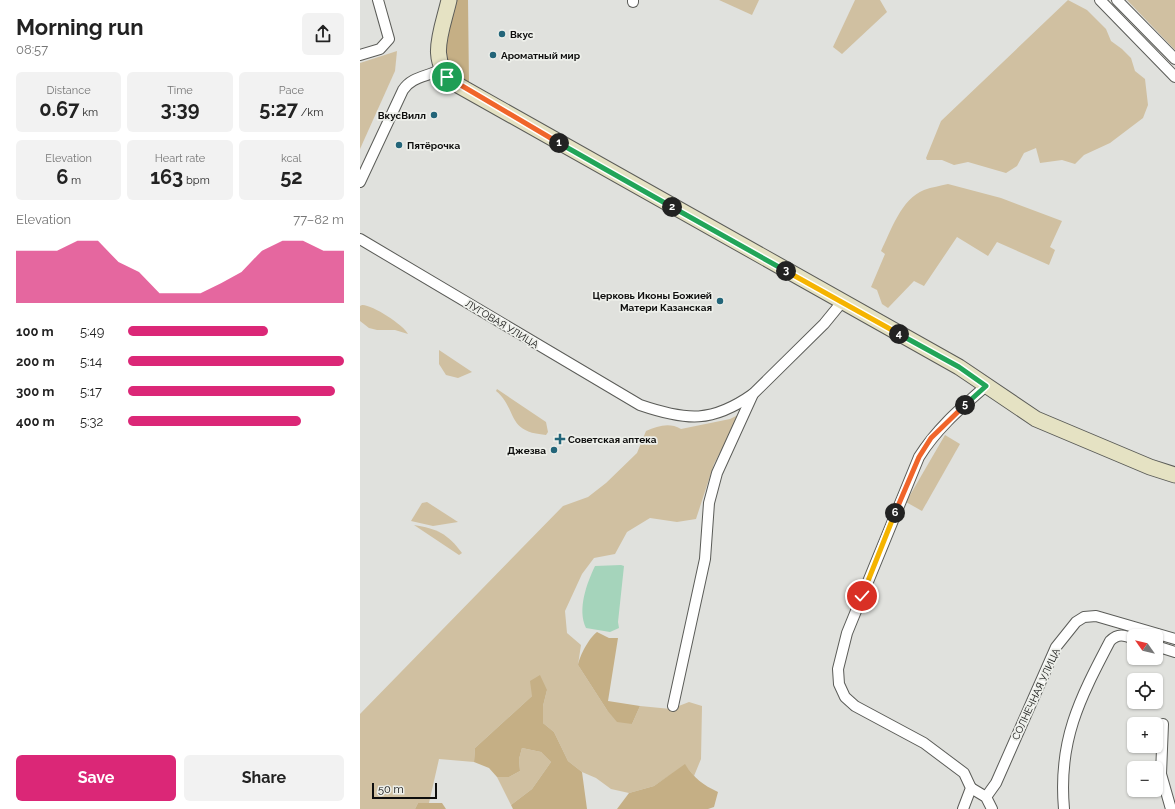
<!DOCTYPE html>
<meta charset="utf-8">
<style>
:root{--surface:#fff;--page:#f2f2f2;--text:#222;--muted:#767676;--accent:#db2777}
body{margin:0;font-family:Raleway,sans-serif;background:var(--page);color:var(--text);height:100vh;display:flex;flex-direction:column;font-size:15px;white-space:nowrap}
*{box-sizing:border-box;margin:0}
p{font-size:13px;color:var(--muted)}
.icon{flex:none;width:22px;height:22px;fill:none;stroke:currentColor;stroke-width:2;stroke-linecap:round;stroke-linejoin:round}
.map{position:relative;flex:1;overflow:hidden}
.details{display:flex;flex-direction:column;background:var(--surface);width:360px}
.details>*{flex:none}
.needle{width:26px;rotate:304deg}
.fabs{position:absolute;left:767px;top:629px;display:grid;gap:8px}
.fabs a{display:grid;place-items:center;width:36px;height:36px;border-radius:6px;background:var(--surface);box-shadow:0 1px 3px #0004;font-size:20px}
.scale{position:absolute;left:12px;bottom:10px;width:65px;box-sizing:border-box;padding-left:4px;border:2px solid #0e0e0d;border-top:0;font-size:11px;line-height:14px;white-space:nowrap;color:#0e0e0d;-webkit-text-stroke:3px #edefea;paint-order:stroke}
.pin{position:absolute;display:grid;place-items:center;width:34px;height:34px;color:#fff;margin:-17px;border:2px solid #fff;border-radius:50%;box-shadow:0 1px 4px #0007}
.km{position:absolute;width:20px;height:20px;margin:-10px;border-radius:50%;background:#222;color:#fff;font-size:11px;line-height:20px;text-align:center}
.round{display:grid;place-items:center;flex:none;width:42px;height:42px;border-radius:6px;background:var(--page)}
.head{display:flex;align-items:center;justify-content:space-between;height:68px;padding:0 16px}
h1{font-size:22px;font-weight:700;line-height:30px}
.metrics{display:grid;grid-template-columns:repeat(3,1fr);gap:6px;height:68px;padding:4px 16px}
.metrics div{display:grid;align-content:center;border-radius:6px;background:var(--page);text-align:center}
.metrics b{font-size:20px;font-weight:700}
.metrics small{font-size:11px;font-weight:400}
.metrics p{font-size:11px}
.chart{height:112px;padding:8px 16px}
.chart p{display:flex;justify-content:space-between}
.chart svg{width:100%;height:72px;margin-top:4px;fill:var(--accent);opacity:.7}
.action{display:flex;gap:8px;margin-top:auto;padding:8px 16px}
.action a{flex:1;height:46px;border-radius:6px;background:var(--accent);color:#fff;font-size:16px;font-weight:700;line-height:46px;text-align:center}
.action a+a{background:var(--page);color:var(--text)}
ul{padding:0 16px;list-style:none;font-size:13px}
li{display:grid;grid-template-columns:64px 48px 1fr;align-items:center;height:30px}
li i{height:10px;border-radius:5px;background:var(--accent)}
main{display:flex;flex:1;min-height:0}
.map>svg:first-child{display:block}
</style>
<main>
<section class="details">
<div class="head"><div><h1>Morning run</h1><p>08:57</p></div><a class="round"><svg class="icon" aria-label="share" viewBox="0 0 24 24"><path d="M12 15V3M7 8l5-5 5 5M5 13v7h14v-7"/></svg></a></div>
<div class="metrics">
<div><p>Distance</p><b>0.67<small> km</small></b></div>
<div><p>Time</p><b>3:39</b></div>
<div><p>Pace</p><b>5:27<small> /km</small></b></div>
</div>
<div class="metrics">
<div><p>Elevation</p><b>6<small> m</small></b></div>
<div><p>Heart rate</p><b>163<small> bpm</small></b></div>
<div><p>kcal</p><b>52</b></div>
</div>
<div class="chart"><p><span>Elevation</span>77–82 m</p>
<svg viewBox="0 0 160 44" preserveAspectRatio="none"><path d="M0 44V12L10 12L20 12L30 6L40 6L50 19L60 25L70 38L80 38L90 38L100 32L110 25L120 12L130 6L140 6L150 12L160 12V44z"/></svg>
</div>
<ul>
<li><b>100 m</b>5:49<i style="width:65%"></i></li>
<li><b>200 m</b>5:14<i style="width:100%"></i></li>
<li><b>300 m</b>5:17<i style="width:96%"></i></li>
<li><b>400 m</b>5:32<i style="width:80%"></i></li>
</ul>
<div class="action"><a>Save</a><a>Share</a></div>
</section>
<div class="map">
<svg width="815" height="809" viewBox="0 0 815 809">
<rect width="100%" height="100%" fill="#e0e1dd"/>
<g fill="#d0c0a1">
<polygon points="359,0 399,0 392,15"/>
<polygon points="495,0 520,0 527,12 482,54 473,47"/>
<polygon points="708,0 727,10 746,29 751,41 762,49 771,58 775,71 785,79 788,105 783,118 750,143 724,155 715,164 702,160 680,163 676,148 664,153 657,166 646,173 608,162 594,165 582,160 567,160 566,158 581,121"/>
<polygon points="767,0 815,0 815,50"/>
<polygon points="37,51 35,71 0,149 0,63"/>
<path d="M588,184L641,198L702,221L690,247L695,250L689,265L637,242L628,256L597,237L564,286L554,281L528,308L522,304L517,290L511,287L525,254L521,251C531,231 541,199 564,190C572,187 580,186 588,184Z"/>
<path d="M2,305C11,304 44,325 48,334L35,330H17L9,328L0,321V306Z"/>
<polygon points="79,350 112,372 98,378 86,375 79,364"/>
<path d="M137,389L186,422L188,432L186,435C145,432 158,409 136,391Z"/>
<path d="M380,414L354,464L336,519L317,522L290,518L267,532L255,554L234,558L222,574L205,611L207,633L221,645L218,665L247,710L272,724L280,706L311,709L329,702L342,706L341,759L334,776L325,765L294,786L269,793L251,789L236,778L222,772L208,761L194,732L183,723V706L187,690L172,696L115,748L114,762L79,759L69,803H58L55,809H0V714L203,506L228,497L246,483L277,453L286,431C298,426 309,422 321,429L370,419Z"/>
<polygon points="585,435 600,444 562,511 546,502"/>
<polygon points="67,502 98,522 73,526 51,521 62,503"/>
<path d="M54,525C77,529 87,533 102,553L99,555Z"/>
<polygon points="162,748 181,752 191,762 172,789 151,805 137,777 149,777 160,771 159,759"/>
</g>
<g fill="#c5af85">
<path d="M95,0H108L109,84L99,78L97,69L88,66C77,48 89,19 95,0Z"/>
<path d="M237,632L249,638H258L248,701L280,706L272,724L257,722L247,710L218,665C220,655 229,638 237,632Z"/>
<polygon points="180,675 187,690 183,706 183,723 194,732 208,761 222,772 227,809 153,809 151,805 172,789 191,762 181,752 162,748 159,759 160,771 149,777 137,777 129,768 114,762 115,748 172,696 170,681"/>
<path d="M325,764C334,778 343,785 358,792L354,807L348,809H257L269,793L294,786Z"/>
<polygon points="58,803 82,803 86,809 55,809"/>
</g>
<path fill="#a5d4bb" d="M261,565L264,566L258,622L259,628L250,632L226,628C217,609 227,583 235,566Z"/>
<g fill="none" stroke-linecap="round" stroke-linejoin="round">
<defs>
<g id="street">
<polyline points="740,0 815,77"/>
<polyline points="757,0 815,59"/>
<polyline points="273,2 273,0"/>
<polyline points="0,55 20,49 29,39 18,0"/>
<path d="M0,182L43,90C52,76 68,77 81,69"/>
<path d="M0,239L280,405C327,421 352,423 393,394"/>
<polyline points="796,646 815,652"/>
<polyline points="313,706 345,559 349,503 357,473 393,394 464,324 482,302"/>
<polyline points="803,724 801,774 811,809"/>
<polyline points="611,788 626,797 632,809"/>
<polyline points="626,797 636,783 696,647 716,622 724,617 736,616 815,639"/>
<path d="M603,809L611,788L604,773L564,743L495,706L485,697L479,684L478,669L487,633L559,457C577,428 601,408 626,386"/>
<path d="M704,809C698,741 719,700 750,641C758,633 764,635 774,639"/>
</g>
<path id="secondary" d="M89,0C82,31 66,62 96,84L599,367L676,419L790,467L815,475"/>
</defs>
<use href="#street" stroke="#5b5c58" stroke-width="12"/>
<use href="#secondary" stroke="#5b5c58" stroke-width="17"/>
<use href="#street" stroke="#fff" stroke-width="10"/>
<use href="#secondary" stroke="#e5e2c3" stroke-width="15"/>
</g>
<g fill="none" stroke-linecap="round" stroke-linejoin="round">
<defs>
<polyline id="split-1" points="87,77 199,143"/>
<polyline id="split-2" points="199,143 312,207"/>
<polyline id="split-3" points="312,207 426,271"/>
<polyline id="split-4" points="426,271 539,334"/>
<polyline id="split-5" points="539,334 599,367 626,386 605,405"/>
<polyline id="split-6" points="535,513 559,457 571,438 605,405"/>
<polyline id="split-7" points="502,596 535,513"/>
</defs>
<use href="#split-1" stroke="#fff" stroke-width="8"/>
<use href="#split-2" stroke="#fff" stroke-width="8"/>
<use href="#split-3" stroke="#fff" stroke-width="8"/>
<use href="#split-4" stroke="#fff" stroke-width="8"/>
<use href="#split-5" stroke="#fff" stroke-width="8"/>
<use href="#split-6" stroke="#fff" stroke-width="8"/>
<use href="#split-7" stroke="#fff" stroke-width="8"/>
<use href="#split-1" stroke="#f0652b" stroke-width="5"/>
<use href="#split-2" stroke="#22a559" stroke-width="5"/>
<use href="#split-3" stroke="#22a559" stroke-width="5"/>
<use href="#split-4" stroke="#f5b400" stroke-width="5"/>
<use href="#split-5" stroke="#22a559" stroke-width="5"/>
<use href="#split-6" stroke="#f0652b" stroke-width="5"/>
<use href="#split-7" stroke="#f5b400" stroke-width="5"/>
</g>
<g fill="#236579" stroke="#edefea" stroke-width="1.5">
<circle cx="142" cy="34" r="4"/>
<circle cx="133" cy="55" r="4"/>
<circle cx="74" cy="115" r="4"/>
<circle cx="39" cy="145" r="4"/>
<circle cx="360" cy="301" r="4"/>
<path d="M198 433h4v4h4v4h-4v4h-4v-4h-4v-4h4z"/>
<circle cx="194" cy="450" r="4"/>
</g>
<g text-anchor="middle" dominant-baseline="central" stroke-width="3.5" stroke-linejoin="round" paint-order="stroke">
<g font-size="10" font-weight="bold" fill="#0e0e0d" stroke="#edefea" text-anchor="start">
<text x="150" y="34">Вкус</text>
<text x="141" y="55">Ароматный мир</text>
<text x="66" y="115" text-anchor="end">ВкусВилл</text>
<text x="47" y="145">Пятёрочка</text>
<text x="352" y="295" text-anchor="end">Церковь Иконы Божией<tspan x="352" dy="12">Матери Казанская</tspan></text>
<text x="208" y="439">Советская аптека</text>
<text x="186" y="450" text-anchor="end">Джезва</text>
</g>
<g font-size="10" fill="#0e0e0d" stroke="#edefea">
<text transform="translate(142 324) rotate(31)">ЛУГОВАЯ УЛИЦА</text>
<text transform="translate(676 694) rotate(-65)">СОЛНЕЧНАЯ УЛИЦА</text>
</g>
</g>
</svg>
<div class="fabs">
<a><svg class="needle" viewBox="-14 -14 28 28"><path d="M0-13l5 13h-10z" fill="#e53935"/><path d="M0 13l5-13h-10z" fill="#767676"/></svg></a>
<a><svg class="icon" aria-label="locate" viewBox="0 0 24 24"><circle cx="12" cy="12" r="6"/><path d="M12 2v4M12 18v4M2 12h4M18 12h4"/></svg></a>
<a>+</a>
<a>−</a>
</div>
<div class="scale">50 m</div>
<div class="pin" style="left:87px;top:77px;background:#1e9e55"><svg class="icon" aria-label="arrive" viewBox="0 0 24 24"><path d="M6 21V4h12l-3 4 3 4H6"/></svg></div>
<div class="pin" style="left:502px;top:596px;background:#d93025"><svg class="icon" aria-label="check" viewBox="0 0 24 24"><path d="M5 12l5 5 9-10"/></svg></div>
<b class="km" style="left:199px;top:143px">1</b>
<b class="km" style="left:312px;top:207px">2</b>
<b class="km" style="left:426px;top:271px">3</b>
<b class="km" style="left:539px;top:334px">4</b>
<b class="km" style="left:605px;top:405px">5</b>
<b class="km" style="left:535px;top:513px">6</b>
</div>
</main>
